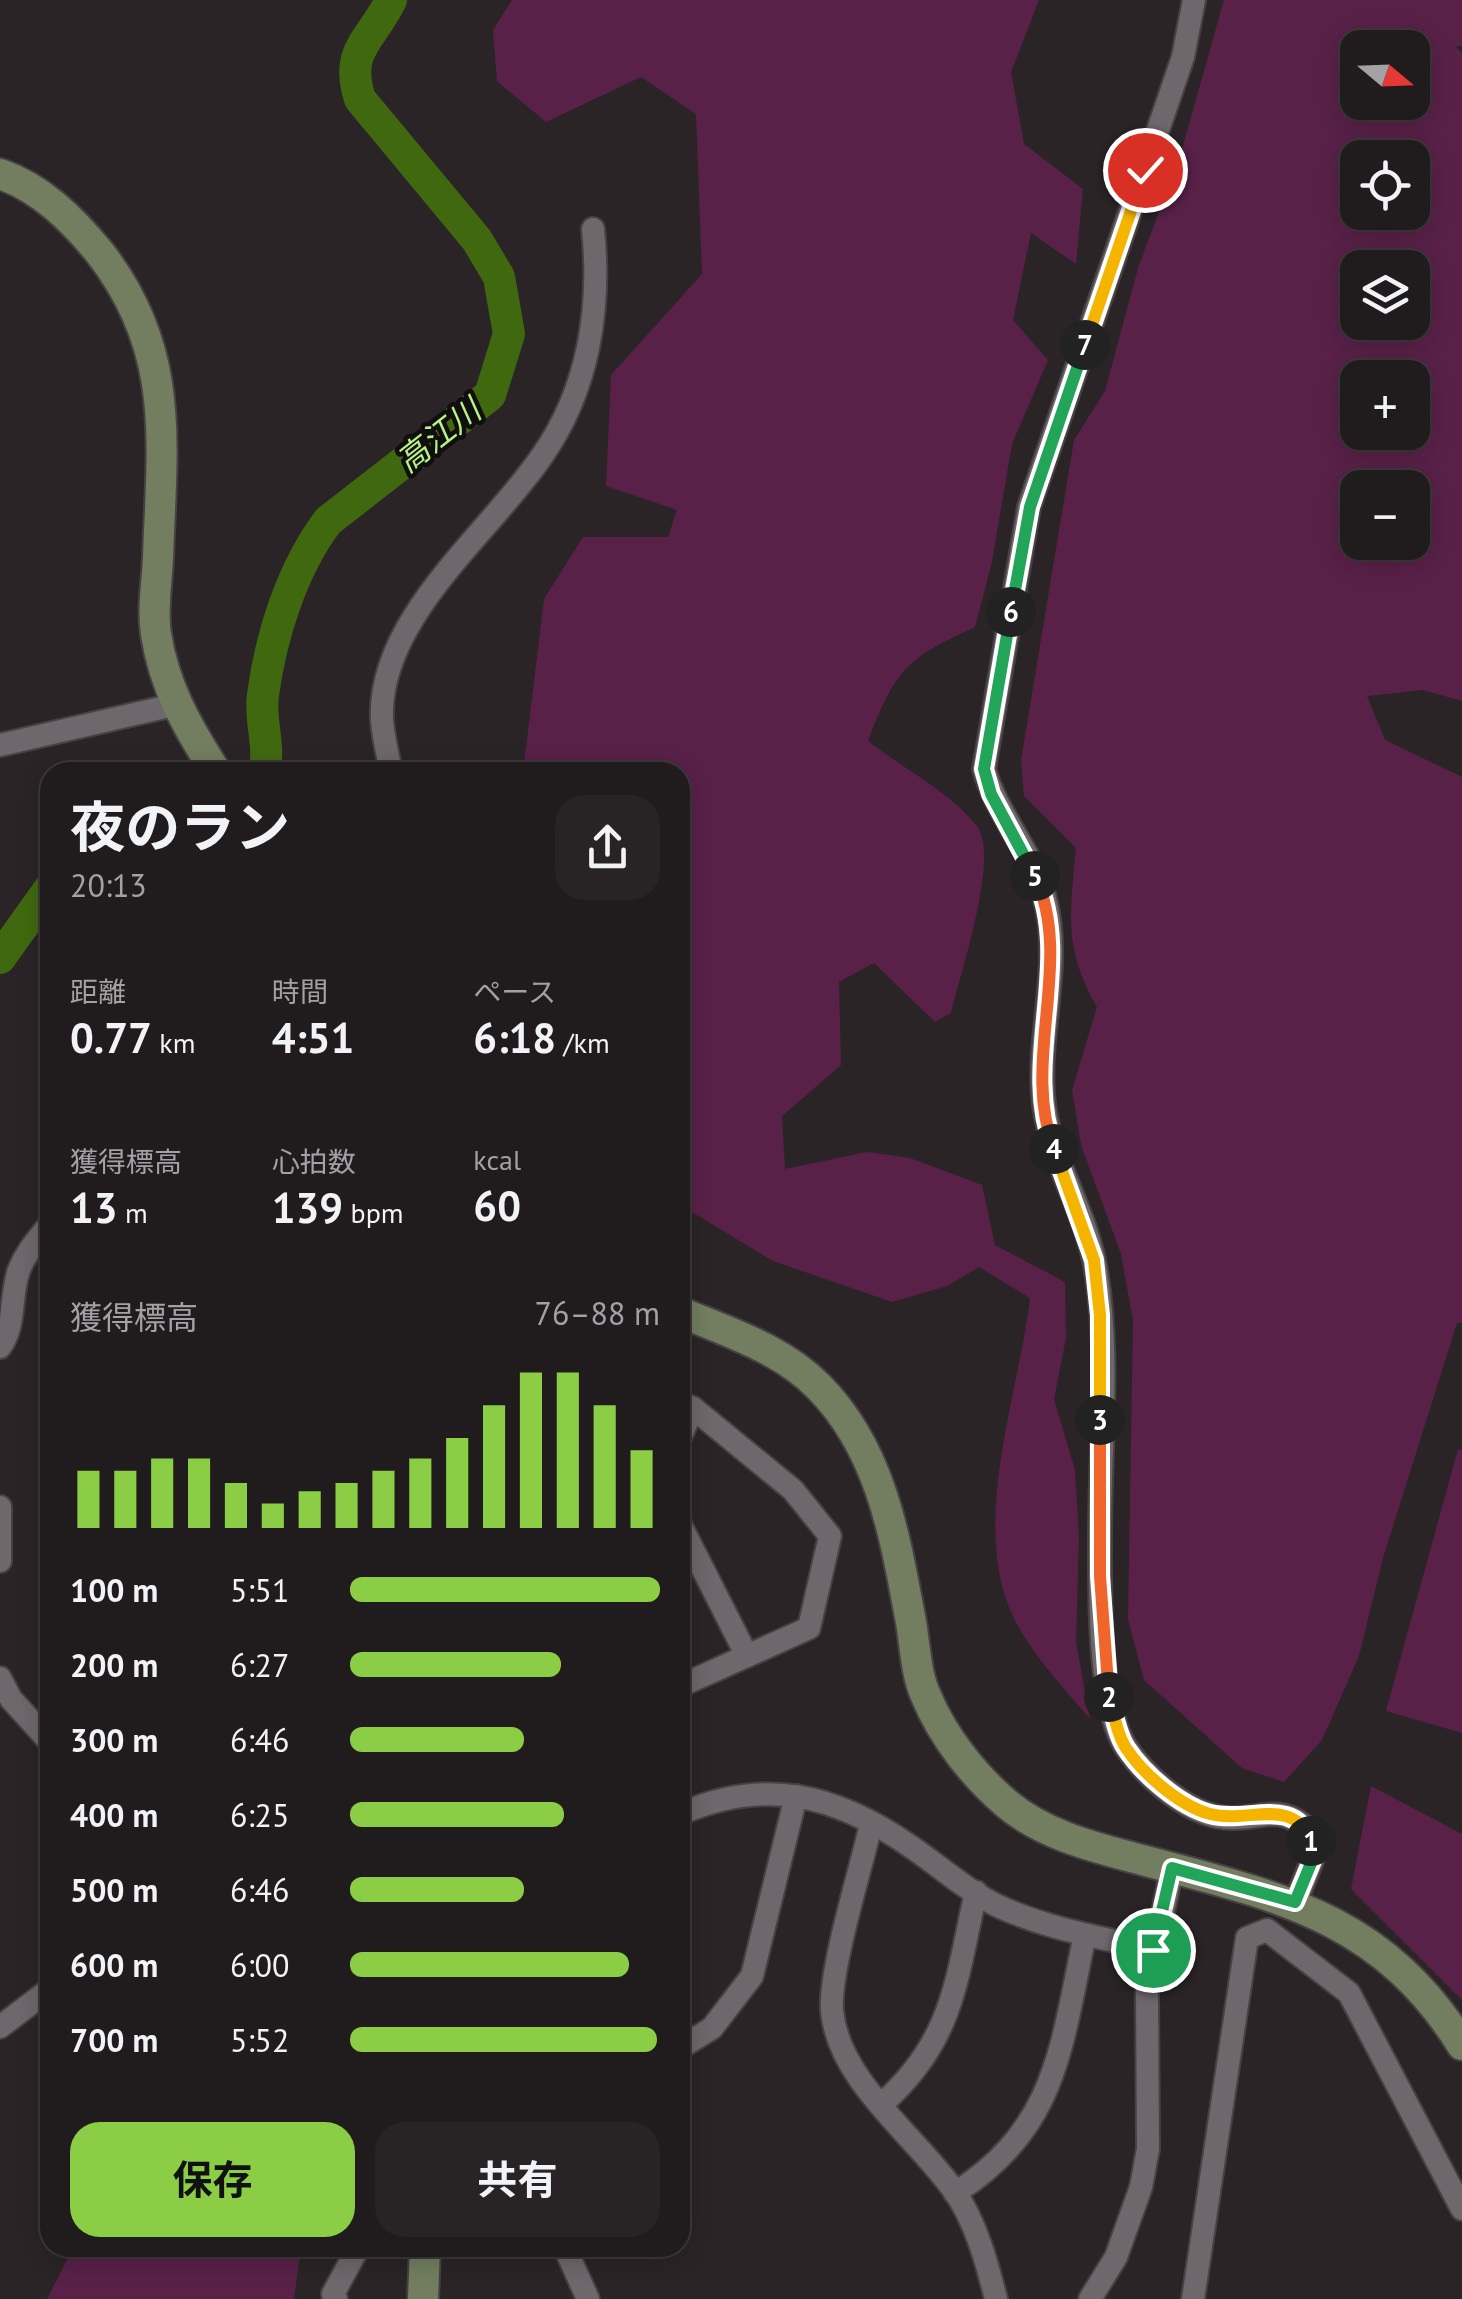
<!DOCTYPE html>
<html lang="ja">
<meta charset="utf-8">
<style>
:root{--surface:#201b1d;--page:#282426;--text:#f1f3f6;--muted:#a2a1a4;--line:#3d393b;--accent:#8bce46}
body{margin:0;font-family:"PT Sans","Noto Sans JP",sans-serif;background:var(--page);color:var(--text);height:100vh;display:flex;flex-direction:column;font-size:38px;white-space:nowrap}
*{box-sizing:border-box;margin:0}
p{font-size:32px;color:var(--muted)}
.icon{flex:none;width:55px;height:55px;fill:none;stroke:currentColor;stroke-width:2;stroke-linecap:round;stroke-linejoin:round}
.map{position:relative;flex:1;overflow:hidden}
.side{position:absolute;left:40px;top:762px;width:650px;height:1495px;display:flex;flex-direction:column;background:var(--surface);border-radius:30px;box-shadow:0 5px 25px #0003,0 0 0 2px var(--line)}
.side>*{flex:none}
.needle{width:65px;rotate:109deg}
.fabs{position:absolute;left:1340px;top:30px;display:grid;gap:20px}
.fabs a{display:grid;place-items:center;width:90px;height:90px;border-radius:20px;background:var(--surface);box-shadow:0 5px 25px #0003,0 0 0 2px var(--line);font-size:50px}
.pin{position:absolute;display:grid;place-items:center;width:85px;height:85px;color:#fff;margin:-42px;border:5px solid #fff;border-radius:50%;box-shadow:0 2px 10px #0007}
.km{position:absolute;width:50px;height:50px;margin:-25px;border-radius:50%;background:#222;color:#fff;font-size:28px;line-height:50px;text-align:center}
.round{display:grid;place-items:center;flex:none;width:105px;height:105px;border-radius:30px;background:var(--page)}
.overview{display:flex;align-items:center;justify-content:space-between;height:170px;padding:0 30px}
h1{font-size:55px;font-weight:700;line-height:75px}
.figures{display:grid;grid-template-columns:repeat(3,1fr);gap:15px;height:170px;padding:10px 30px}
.figures div{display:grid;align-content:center}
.figures b{font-size:42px;font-weight:700}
.figures small{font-size:28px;font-weight:400}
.figures p{font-size:28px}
.chart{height:280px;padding:20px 30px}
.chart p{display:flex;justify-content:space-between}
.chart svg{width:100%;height:180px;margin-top:10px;stroke:var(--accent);stroke-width:6}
.action{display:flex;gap:20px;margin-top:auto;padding:20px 30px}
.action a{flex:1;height:115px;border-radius:30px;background:var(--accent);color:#111;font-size:40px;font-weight:700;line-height:115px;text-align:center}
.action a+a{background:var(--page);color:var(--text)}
ul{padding:0 30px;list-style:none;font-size:32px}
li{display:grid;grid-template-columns:160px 120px 1fr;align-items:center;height:75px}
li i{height:25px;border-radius:12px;background:var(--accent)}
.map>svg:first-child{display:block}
</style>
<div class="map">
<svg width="1462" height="2299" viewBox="0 0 1462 2299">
<rect width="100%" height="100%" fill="#2a2427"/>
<g fill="#592148" fill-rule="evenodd">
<path d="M512,0H1039L1011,72L1024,144L1083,189L1076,264L1031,233L1013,320L1048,360L1012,444L992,562L975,627C905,659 896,669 868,741C902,768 949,791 977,826C1000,856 960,975 951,1013L935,1022L874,963L839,982L841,1065L782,1116L785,1169L867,1152L910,1158L982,1185L995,1245L1065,1282L1066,1338L1054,1399L1075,1470L1079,1537L1076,1643L1090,1719C1064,1688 1034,1657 1016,1622C967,1530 1019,1394 1030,1298L979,1267L947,1286L892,1302L773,1261L680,1205V772H523L544,599L583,537H668L677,510L606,486L611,375L702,274L696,114L641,77L546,122L497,81L493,30Z"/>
<path d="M1224,0H1462V46L1455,47L1462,53V701L1423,690L1367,696L1385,740L1462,777V1323H1457L1383,1558L1359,1656L1322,1740L1284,1782L1242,1768L1144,1680L1128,1619L1133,1320L1121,1254L1081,1145L1072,1090L1097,1007C1063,947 1070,915 1076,848L1024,796L1021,760L1074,440L1105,391L1138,268L1180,156ZM1358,48H1412V102H1358ZM1358,158H1412V212H1358ZM1358,268H1412V322H1358ZM1358,378H1412V432H1358ZM1358,488H1412V542H1358Z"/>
<polygon points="1458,1449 1462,1450 1462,1733 1386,1711"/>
<polygon points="1371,1786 1462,1834 1462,2000 1351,1889"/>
<polygon points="73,2248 301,2248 294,2299 47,2299"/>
</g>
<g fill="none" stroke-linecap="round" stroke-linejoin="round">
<g stroke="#40690f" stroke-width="32">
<path d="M264,772C271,746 259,721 263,695C271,635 292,569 328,521L490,395L509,334L499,277L477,240L360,99C344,50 371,41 391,0"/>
<polyline points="0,958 50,888"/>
</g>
<defs>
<g id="street">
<path d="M1194,0L1183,57L1029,507L984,769C997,815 1033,852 1045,899C1062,963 1038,1030 1043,1095C1047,1153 1082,1203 1094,1260C1111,1344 1100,1447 1100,1533C1100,1586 1097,1706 1127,1749C1148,1779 1192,1818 1231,1818C1260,1819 1277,1805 1303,1825L1314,1856L1295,1903"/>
<polyline points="0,745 174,705"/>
<path d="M391,772C388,755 383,737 382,720C377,619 490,533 542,456C589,389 601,308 593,229"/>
<path d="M0,1347C16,1326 10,1295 19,1270C26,1252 38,1239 50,1224"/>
<polyline points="680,1403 693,1408 793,1490 830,1536 809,1628 680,1686"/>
<polyline points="680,1438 693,1408"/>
<polyline points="0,1507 0,1561"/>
<polyline points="680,1524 747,1656"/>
<polyline points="0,1678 11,1699 50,1742"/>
<path d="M680,1814C764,1777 835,1794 910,1846C938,1865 967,1891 998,1906C1047,1929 1101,1937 1153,1950"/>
<path d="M871,1824C861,1869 829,1970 832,2011C839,2082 916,2136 955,2192C976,2223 987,2263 996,2299"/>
<polyline points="0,2027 50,1989"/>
<polyline points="680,2048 712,2028 752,1976 796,1796"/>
<path d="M882,2104C954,2040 956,1980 976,1892"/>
<path d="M955,2193C1058,2128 1061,2045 1085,1935"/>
<polyline points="565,2248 588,2299"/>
<polyline points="336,2299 333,2294 358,2248"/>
<polyline points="1090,2299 1116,2257 1141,2187 1148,2149 1147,1991 1172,1868"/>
<polyline points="1193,2299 1247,1938 1267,1930 1349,1993 1462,2209"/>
</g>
<g id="secondary">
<path d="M0,174C41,188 73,220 100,253C176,351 162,441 158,558C157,582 152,610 156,634C164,687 188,728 216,772"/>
<path d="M680,1312C728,1332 782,1349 819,1387C882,1451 895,1538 911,1622C915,1645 916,1675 926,1696C943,1737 974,1776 1007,1804C1041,1833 1089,1846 1131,1857C1271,1895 1380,1913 1462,2045"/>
<polyline points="423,2299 425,2248"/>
</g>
</defs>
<use href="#street" stroke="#464244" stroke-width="26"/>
<use href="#secondary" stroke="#464244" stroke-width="34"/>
<use href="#street" stroke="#6e676b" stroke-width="22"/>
<use href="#secondary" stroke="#727e5f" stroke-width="30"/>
</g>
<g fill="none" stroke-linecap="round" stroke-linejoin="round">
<defs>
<polyline id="split-1" points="1153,1950 1172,1868 1295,1902 1314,1856 1311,1841"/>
<path id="split-2" d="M1109,1697C1114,1713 1117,1735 1126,1748C1143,1774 1180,1806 1210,1814C1247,1824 1293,1795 1311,1841"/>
<polyline id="split-3" points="1100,1420 1100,1576 1109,1697"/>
<polyline id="split-4" points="1054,1149 1094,1260 1100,1315 1100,1420"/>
<path id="split-5" d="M1035,876C1075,962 1020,1060 1054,1149"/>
<polyline id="split-6" points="1011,612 984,769 991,794 1035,876"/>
<polyline id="split-7" points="1011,612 1030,507 1085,345"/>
<polyline id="split-8" points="1085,345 1145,170"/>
</defs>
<use href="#split-1" stroke="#fff" stroke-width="20"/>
<use href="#split-2" stroke="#fff" stroke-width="20"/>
<use href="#split-3" stroke="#fff" stroke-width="20"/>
<use href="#split-4" stroke="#fff" stroke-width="20"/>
<use href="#split-5" stroke="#fff" stroke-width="20"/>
<use href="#split-6" stroke="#fff" stroke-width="20"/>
<use href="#split-7" stroke="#fff" stroke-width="20"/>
<use href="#split-8" stroke="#fff" stroke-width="20"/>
<use href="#split-1" stroke="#22a559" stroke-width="12"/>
<use href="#split-2" stroke="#f5b400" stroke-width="12"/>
<use href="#split-3" stroke="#f0652b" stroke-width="12"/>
<use href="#split-4" stroke="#f5b400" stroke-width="12"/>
<use href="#split-5" stroke="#f0652b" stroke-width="12"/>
<use href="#split-6" stroke="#22a559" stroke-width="12"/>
<use href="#split-7" stroke="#22a559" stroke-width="12"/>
<use href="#split-8" stroke="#f5b400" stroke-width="12"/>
</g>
<g text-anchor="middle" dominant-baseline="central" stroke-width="9" stroke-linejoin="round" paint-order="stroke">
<g font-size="32" font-style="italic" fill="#b8f385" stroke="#110e10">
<text transform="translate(438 435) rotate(-38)">高江川</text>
</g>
</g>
</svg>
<div class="fabs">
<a><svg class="needle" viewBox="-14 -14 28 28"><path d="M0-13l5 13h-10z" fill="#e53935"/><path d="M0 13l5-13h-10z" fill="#a2a1a4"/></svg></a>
<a><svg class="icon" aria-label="locate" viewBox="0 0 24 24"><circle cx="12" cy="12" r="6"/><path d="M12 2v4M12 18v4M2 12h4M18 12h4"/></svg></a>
<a><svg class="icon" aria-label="layers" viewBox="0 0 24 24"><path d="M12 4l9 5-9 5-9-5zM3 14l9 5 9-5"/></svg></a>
<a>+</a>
<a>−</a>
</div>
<div class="pin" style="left:1153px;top:1950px;background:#1e9e55"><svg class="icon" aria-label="arrive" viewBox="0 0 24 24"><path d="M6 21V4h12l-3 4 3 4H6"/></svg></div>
<div class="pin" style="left:1145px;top:170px;background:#d93025"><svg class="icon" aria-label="check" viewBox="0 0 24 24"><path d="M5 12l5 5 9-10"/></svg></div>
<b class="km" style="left:1311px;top:1841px">1</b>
<b class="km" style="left:1109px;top:1697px">2</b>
<b class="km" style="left:1100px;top:1420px">3</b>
<b class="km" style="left:1054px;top:1149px">4</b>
<b class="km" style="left:1035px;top:876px">5</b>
<b class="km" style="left:1011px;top:612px">6</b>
<b class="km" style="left:1085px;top:345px">7</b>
<section class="side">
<div class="overview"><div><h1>夜のラン</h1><p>20:13</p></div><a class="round"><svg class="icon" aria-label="share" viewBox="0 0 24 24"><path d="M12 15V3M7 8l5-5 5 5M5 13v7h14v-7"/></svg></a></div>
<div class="figures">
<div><p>距離</p><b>0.77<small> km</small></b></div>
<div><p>時間</p><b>4:51</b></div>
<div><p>ペース</p><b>6:18<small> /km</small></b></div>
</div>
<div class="figures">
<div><p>獲得標高</p><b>13<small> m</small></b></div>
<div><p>心拍数</p><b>139<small> bpm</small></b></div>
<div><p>kcal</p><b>60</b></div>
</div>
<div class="chart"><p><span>獲得標高</span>76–88 m</p>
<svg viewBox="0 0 160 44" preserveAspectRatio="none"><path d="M5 44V30M15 44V30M25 44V27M35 44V27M45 44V33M55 44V38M65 44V35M75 44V33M85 44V30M95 44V27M105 44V22M115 44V14M125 44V6M135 44V6M145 44V14M155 44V25"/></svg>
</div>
<ul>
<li><b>100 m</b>5:51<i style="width:100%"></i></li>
<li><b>200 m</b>6:27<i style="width:68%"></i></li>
<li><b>300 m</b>6:46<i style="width:56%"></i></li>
<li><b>400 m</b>6:25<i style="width:69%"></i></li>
<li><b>500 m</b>6:46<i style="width:56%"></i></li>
<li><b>600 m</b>6:00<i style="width:90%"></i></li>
<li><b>700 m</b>5:52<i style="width:99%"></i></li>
</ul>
<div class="action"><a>保存</a><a>共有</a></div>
</section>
</div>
